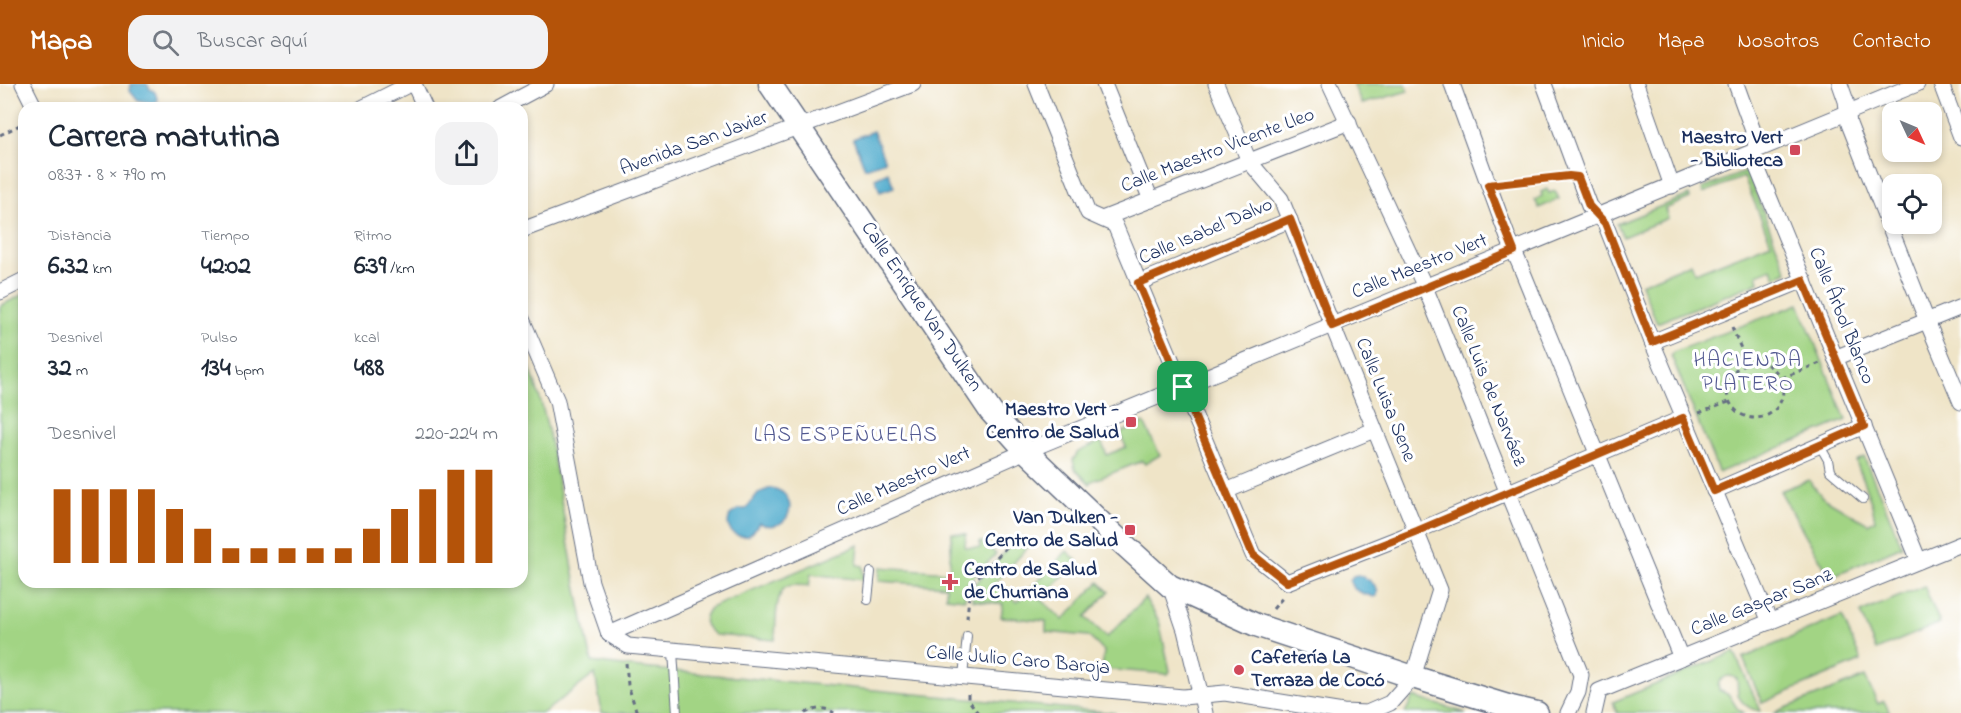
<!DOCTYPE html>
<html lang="es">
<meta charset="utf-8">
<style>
:root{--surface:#fff;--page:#f2f2f3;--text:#1f2937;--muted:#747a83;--accent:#b45309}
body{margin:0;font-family:"Indie Flower",sans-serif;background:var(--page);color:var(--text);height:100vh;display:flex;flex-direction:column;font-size:22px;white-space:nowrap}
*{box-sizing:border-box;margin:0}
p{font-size:20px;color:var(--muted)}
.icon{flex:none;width:33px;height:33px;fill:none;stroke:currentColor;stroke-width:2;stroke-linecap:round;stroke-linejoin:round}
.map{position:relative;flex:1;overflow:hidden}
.details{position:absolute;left:18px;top:18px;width:510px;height:486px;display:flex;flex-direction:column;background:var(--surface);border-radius:18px;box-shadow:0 3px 9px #0003}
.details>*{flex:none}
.needle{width:39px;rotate:134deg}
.controls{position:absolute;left:1882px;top:18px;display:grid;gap:12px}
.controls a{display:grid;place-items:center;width:60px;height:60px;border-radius:12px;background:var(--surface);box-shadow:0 3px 9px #0003;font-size:30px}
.pin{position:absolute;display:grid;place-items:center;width:51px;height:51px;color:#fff;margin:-26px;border-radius:12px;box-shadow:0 3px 9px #0006}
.round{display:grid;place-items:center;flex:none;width:63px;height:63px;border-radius:18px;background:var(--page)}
.head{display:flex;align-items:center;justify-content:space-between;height:102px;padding:0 30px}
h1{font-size:33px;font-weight:700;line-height:45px}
.metrics{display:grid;grid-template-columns:repeat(3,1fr);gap:9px;height:102px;padding:6px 30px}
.metrics div{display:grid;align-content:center}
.metrics b{font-size:26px;font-weight:700}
.metrics small{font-size:16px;font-weight:400}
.metrics p{font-size:16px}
.chart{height:168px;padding:12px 30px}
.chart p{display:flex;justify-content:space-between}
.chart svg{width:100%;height:108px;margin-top:6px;stroke:var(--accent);stroke-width:6}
header{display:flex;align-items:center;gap:36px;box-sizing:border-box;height:84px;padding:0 30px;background:var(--accent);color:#fff}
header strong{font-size:28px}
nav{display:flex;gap:33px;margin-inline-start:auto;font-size:21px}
.search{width:420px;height:54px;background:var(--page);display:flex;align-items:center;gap:15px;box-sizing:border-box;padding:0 21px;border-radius:18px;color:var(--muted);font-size:22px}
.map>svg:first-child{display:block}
</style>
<header>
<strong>Mapa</strong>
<div class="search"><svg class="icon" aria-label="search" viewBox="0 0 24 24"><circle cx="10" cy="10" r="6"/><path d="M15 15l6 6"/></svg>Buscar aquí</div>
<nav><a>Inicio</a><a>Mapa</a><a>Nosotros</a><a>Contacto</a></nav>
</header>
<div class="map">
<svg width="1961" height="629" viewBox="0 0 1961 629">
<rect width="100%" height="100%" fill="#fff"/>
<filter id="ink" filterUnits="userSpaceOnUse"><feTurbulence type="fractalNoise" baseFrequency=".0167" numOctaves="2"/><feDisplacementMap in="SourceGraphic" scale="12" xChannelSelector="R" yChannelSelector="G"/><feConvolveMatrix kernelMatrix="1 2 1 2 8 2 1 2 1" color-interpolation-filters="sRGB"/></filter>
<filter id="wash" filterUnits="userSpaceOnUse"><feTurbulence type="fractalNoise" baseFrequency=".008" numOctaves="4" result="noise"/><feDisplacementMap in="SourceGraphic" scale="24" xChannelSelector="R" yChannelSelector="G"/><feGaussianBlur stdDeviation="1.35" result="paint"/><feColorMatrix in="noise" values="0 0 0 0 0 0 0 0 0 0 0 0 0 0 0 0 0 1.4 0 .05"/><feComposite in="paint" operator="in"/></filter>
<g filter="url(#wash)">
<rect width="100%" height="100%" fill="#efe4c7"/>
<g fill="#a2d484" stroke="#5e8271" stroke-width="1.5">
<polygon points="1353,0 1406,0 1408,7 1362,20"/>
<polygon points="1747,87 1787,188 1775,193 1772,184 1757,190 1759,198 1657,239 1641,200 1691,179 1695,189 1771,159 1744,93 1703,109 1702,105"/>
<polygon points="1547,105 1549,109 1555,107 1559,115 1539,124 1535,116 1542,112 1541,108"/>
<polygon points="1689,111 1690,114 1665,125 1668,134 1623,153 1617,140"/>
<path d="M24,210V498H522V266C544,312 552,365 561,416C570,470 580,524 592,578L631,583L1116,629H602L595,590L543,629H0V222Z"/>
<polygon points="1799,220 1846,336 1720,388 1718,387 1671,271 1673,268"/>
<polygon points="1144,339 1160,371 1145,380 1142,377 1092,397 1090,400 1075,385 1073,376 1078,368 1101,357 1107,371 1126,363 1120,349"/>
<polygon points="1864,373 1902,462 1830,493 1780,407 1809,396 1822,413 1868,440 1875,436 1872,421 1856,377"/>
<polygon points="952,449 966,450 965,463 980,464 980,458 983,458 996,470 966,501 965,515 946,513 946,502 879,497 880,483 949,488"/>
<polygon points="1020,452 1030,461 996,498 1017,518 1067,467 1077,477 1041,515 1063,536 1099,498 1109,508 1085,533 1107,553 1145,514 1159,537 1170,587 1168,590 1102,585 1104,567 1088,552 1046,548 1046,537 1001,533 1003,520 972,516 973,502"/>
<path d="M859,461L857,481L863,482V496L811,490L809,502C803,502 795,500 789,502C774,505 776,543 775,556L715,551C703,542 701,536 710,524Z"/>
<polygon points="1924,502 1940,539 1876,566 1860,529"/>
<polygon points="1842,532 1861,577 1762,619 1743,574"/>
<path d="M1734,568L1761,627C1751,626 1741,620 1738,610C1737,604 1738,600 1737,595C1729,589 1722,593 1718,600L1719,606L1729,611L1737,624L1744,629H1617L1613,618Z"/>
<polygon points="1865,593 1878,620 1884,617 1890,629 1773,629"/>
<polygon points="1413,613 1466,629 1405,629"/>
</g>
<g fill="#4eaacc" stroke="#346c95" stroke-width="1.5">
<polygon points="131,0 147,0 150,5 155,8 158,17 154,19 138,17 130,7"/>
<polygon points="873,47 885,77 865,84 853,55"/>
<polygon points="888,88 894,103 880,108 875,94"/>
<path d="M771,404C803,409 791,453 759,439L753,448L748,452C734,454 724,445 730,431L739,425H746L758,409Z"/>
<path d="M1358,491C1367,494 1380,501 1377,512L1374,513C1364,509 1352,508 1350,497L1353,492Z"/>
</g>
</g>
<g filter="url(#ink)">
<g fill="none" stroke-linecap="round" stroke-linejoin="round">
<defs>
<g id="lane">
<polyline points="1820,362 1828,376 1830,387 1863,415"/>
<polyline points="868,516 871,488"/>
<polyline points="673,567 677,629"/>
<polyline points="963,593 967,552"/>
</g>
<g id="street">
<polyline points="23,0 35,24"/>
<polyline points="414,0 425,24"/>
<polyline points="1036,0 1088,129 1115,141 1253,471 1287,498 1417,447 1683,334"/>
<polyline points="1104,0 1151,116"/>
<polyline points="1330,0 1425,203 1581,591 1578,608 1568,629"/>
<polyline points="1452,0 1508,154 1520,181 1681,574"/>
<polyline points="1544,0 1589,122 1605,139 1652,258 1770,538"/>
<polyline points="1636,0 1672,102"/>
<polyline points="1736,0 1756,55 1754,76 1919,477"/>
<polyline points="1840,0 1846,17 1849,40 1927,237 1961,318"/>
<polyline points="1941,0 1961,53"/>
<polyline points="362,24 410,0"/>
<polyline points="501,24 546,0"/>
<polyline points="1102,135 1349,38"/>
<polyline points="522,146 913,0"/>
<polyline points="1138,199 1290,136"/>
<polyline points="0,208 24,196"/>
<polyline points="522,235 557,317 591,498 609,550"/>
<polyline points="1652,258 1804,196"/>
<polyline points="1835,274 1961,223"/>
<polyline points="1226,407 1374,346"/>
<polyline points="1714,407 1864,342"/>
<polyline points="1170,502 1185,546 1205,629"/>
<polyline points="609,550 628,562 1183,613 1225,609 1343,628 1367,629 1390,619 1413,593 1440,506 1281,115 1249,77 1216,0"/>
<polyline points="609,550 1026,367 1917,0"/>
<polyline points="1594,629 1599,607 1961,460"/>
</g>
<polyline id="secondary" points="770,0 991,328 1026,367 1119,456 1170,502 1256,541 1413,593 1511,623 1537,629"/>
</defs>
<use href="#lane" stroke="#656e83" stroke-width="10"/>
<use href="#street" stroke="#656e83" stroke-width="17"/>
<use href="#secondary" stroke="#656e83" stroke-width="25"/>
<g stroke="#656e83" stroke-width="3" stroke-dasharray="4.5 4.5" stroke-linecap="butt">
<polyline points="0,51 24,39"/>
<polyline points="1505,99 1561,93"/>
<polyline points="1732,243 1747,279"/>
<circle cx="1755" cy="306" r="28"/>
<polyline points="1782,294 1820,279"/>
<polyline points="1699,329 1729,318"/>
<polyline points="1273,525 1284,512"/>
<polyline points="967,534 970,501 1019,450"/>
<polyline points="626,579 628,601 637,629"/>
<polyline points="968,610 968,615 978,629"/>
<path d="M805,629C815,625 825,622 834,629"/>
</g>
<use href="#lane" stroke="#fff" stroke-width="8"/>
<use href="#street" stroke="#fff" stroke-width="15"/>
<use href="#secondary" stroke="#fff" stroke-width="22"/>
</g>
</g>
<g fill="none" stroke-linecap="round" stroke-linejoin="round" filter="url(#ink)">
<defs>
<polygon id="route" points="1569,92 1578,93 1589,122 1605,139 1652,258 1803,196 1864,342 1714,407 1683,334 1417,447 1287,498 1253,471 1138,199 1290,135 1332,242 1514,167 1488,101"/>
</defs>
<use href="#route" stroke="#fff" stroke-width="12"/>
<use href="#route" stroke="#b45309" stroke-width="8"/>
</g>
<g fill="#d1495b" stroke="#fff" stroke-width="2">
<rect x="1789" y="60" width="12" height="12" rx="3"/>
<rect x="1125" y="332" width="12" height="12" rx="3"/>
<rect x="1124" y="440" width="12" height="12" rx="3"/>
<path d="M947 489h6v6h6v6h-6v6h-6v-6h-6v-6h6z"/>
<circle cx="1239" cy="586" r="6"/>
</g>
<g text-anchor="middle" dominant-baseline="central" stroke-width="6" stroke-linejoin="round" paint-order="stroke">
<g font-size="20" font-weight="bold" fill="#1b2f5e" stroke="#fff" text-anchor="end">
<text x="1783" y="54">Maestro Vert<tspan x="1783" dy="23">- Biblioteca</tspan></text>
<text x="1119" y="326">Maestro Vert -<tspan x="1119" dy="23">Centro de Salud</tspan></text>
<text x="1118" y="434">Van Dulken -<tspan x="1118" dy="23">Centro de Salud</tspan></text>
<text x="964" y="486" text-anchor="start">Centro de Salud<tspan x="964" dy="23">de Churriana</tspan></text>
<text x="1251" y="574" text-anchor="start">Cafetería La<tspan x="1251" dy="23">Terraza de Cocó</tspan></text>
</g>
<g font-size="20" fill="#1b2f5e" stroke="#fff">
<text transform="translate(694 60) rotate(-20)">Avenida San Javier</text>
<text transform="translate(1218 67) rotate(-21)">Calle Maestro Vicente Lleo</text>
<text transform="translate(1206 148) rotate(-23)">Calle Isabel Dalvo</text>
<text transform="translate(1420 183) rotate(-22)">Calle Maestro Vert</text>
<text transform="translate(921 223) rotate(56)">Calle Enrique Van Dulken</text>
<text transform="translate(1841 232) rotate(68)">Calle Árbol Blanco</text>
<text transform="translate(1488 302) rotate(68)">Calle Luis de Narváez</text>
<text transform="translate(1385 316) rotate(68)">Calle Luisa Sene</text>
<text transform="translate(904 398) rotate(-24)">Calle Maestro Vert</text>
<text transform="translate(1762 519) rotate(-22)">Calle Gaspar Sanz</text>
<text transform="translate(1018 577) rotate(5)">Calle Julio Caro Baroja</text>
</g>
<g font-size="21" letter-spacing="1.5" fill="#535a91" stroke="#fff">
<text x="1748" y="277">HACIENDA<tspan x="1748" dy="24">PLATERO</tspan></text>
<text x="846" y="352">LAS ESPEÑUELAS</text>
</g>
</g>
</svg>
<div class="controls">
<a><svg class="needle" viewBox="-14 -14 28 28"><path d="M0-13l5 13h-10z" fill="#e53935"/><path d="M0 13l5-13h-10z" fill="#747a83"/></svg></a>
<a><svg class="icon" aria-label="locate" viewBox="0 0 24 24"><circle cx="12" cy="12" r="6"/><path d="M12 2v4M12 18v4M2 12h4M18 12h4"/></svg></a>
</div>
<div class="pin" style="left:1183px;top:303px;background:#1e9e55"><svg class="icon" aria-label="arrive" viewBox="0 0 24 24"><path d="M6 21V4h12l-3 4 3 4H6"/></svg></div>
<section class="details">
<div class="head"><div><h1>Carrera matutina</h1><p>08:37 · 8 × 790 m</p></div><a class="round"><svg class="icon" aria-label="share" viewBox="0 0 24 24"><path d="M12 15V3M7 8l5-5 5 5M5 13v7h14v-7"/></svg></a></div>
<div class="metrics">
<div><p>Distancia</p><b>6.32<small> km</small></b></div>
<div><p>Tiempo</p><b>42:02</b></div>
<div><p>Ritmo</p><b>6:39<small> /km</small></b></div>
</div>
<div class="metrics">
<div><p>Desnivel</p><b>32<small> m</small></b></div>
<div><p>Pulso</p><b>134<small> bpm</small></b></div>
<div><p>kcal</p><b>488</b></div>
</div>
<div class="chart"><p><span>Desnivel</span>220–224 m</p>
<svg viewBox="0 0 160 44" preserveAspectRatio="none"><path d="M5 44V14M15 44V14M25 44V14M35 44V14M45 44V22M55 44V30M65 44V38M75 44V38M85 44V38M95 44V38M105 44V38M115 44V30M125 44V22M135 44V14M145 44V6M155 44V6"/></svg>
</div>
</section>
</div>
